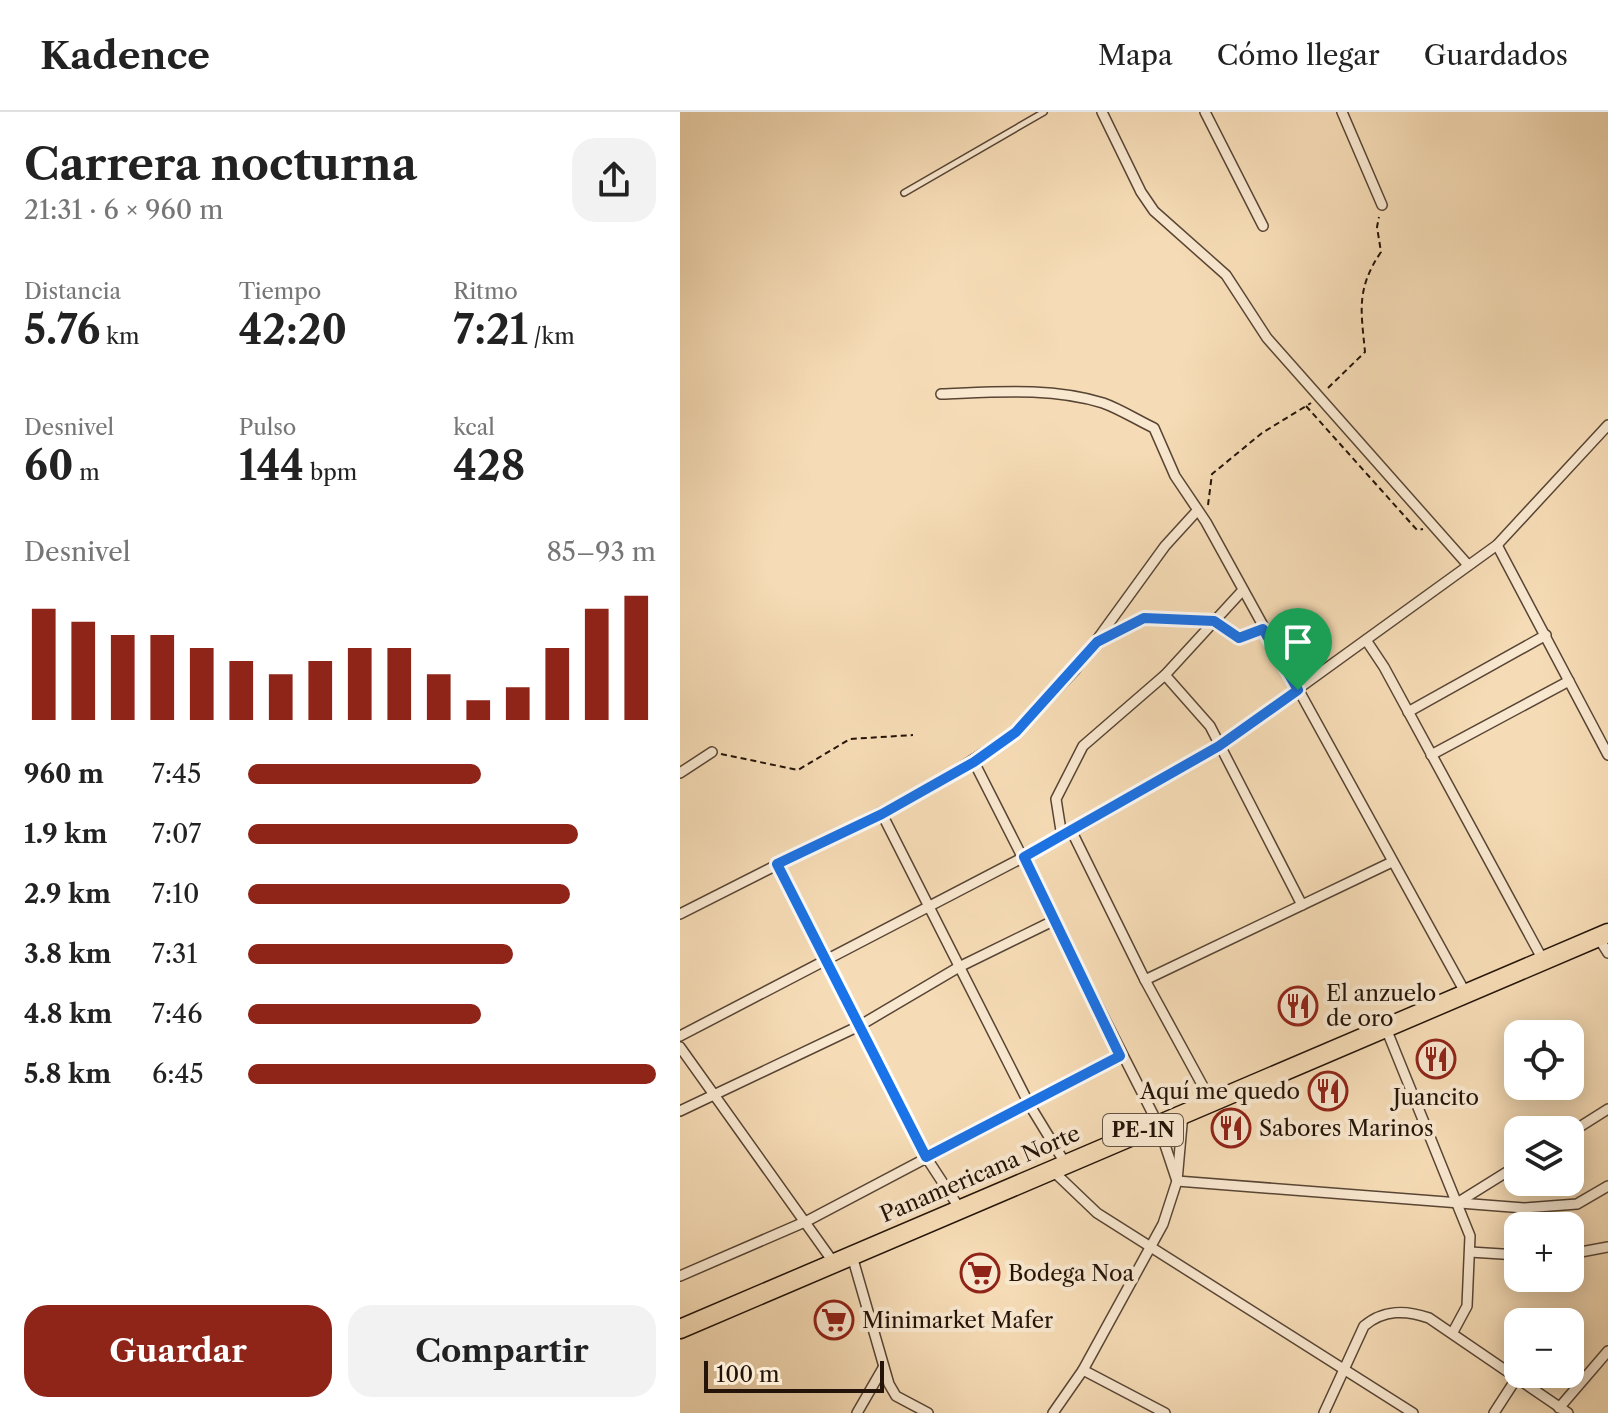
<!DOCTYPE html>
<html lang="es">
<meta charset="utf-8">
<style>
:root{--surface:#fff;--page:#f2f2f2;--text:#222;--muted:#767676;--line:#e0e0e0;--accent:#8f2418}
body{margin:0;font-family:"Libre Caslon Text",serif;background:var(--page);color:var(--text);height:100vh;display:flex;flex-direction:column;font-size:30px;white-space:nowrap}
*{box-sizing:border-box;margin:0}
p{font-size:26px;color:var(--muted)}
.icon{flex:none;width:44px;height:44px;fill:none;stroke:currentColor;stroke-width:2;stroke-linecap:round;stroke-linejoin:round}
.map{position:relative;flex:1;overflow:hidden}
.sheet{display:flex;flex-direction:column;background:var(--surface);width:680px}
.sheet>*{flex:none}
.buttons{position:absolute;left:824px;top:908px;display:grid;gap:16px}
.buttons a{display:grid;place-items:center;width:80px;height:80px;border-radius:16px;background:var(--surface);box-shadow:0 4px 20px #0003;font-size:40px}
.scale{position:absolute;left:24px;bottom:20px;width:180px;box-sizing:border-box;padding-left:8px;border:4px solid #231308;border-top:0;font-size:22px;line-height:28px;white-space:nowrap;color:#231308;-webkit-text-stroke:6px #f9e8d0;paint-order:stroke}
.pin{position:absolute;display:grid;place-items:center;width:68px;height:68px;color:#fff;margin:-82px -34px;border-radius:50% 50% 50% 0;rotate:-45deg;box-shadow:0 0 8px #0007}
.pin .icon{rotate:45deg}
.round{display:grid;place-items:center;flex:none;width:84px;height:84px;border-radius:24px;background:var(--page)}
.overview{display:flex;align-items:center;justify-content:space-between;height:136px;padding:0 24px}
h1{font-size:44px;font-weight:700;line-height:60px}
.stats{display:grid;grid-template-columns:repeat(3,1fr);gap:12px;height:136px;padding:8px 24px}
.stats div{display:grid;align-content:center}
.stats b{font-size:40px;font-weight:700}
.stats small{font-size:22px;font-weight:400}
.stats p{font-size:22px}
.chart{height:224px;padding:16px 24px}
.chart p{display:flex;justify-content:space-between}
.chart svg{width:100%;height:144px;margin-top:8px;stroke:var(--accent);stroke-width:6}
.primary-button{display:flex;gap:16px;margin-top:auto;padding:16px 24px}
.primary-button a{flex:1;height:92px;border-radius:24px;background:var(--accent);color:#fff;font-size:32px;font-weight:700;line-height:92px;text-align:center}
.primary-button a+a{background:var(--page);color:var(--text)}
ul{padding:0 24px;list-style:none;font-size:26px}
li{display:grid;grid-template-columns:128px 96px 1fr;align-items:center;height:60px}
li i{height:20px;border-radius:10px;background:var(--accent)}
header{display:flex;align-items:center;gap:48px;box-sizing:border-box;height:112px;padding:0 40px;background:var(--surface);border-bottom:2px solid var(--line)}
header strong{font-size:38px}
nav{display:flex;gap:44px;margin-inline-start:auto;font-size:28px}
main{display:flex;flex:1;min-height:0}
.map>svg:first-child{display:block}
</style>
<header>
<strong>Kadence</strong>
<nav><a>Mapa</a><a>Cómo llegar</a><a>Guardados</a></nav>
</header>
<main>
<section class="sheet">
<div class="overview"><div><h1>Carrera nocturna</h1><p>21:31 · 6 × 960 m</p></div><a class="round"><svg class="icon" aria-label="share" viewBox="0 0 24 24"><path d="M12 15V3M7 8l5-5 5 5M5 13v7h14v-7"/></svg></a></div>
<div class="stats">
<div><p>Distancia</p><b>5.76<small> km</small></b></div>
<div><p>Tiempo</p><b>42:20</b></div>
<div><p>Ritmo</p><b>7:21<small> /km</small></b></div>
</div>
<div class="stats">
<div><p>Desnivel</p><b>60<small> m</small></b></div>
<div><p>Pulso</p><b>144<small> bpm</small></b></div>
<div><p>kcal</p><b>428</b></div>
</div>
<div class="chart"><p><span>Desnivel</span>85–93 m</p>
<svg viewBox="0 0 160 44" preserveAspectRatio="none"><path d="M5 44V10M15 44V14M25 44V18M35 44V18M45 44V22M55 44V26M65 44V30M75 44V26M85 44V22M95 44V22M105 44V30M115 44V38M125 44V34M135 44V22M145 44V10M155 44V6"/></svg>
</div>
<ul>
<li><b>960 m</b>7:45<i style="width:57%"></i></li>
<li><b>1.9 km</b>7:07<i style="width:81%"></i></li>
<li><b>2.9 km</b>7:10<i style="width:79%"></i></li>
<li><b>3.8 km</b>7:31<i style="width:65%"></i></li>
<li><b>4.8 km</b>7:46<i style="width:57%"></i></li>
<li><b>5.8 km</b>6:45<i style="width:100%"></i></li>
</ul>
<div class="primary-button"><a>Guardar</a><a>Compartir</a></div>
</section>
<div class="map">
<svg width="928" height="1301" viewBox="0 0 928 1301">
<rect width="100%" height="100%" fill="#f6dcb6"/>
<filter id="stains"><feTurbulence type="fractalNoise" baseFrequency=".0025" numOctaves="4"/><feColorMatrix values="0 0 0 0 .2 0 0 0 0 .09 0 0 0 0 .02 0 0 0 .5 -.17"/></filter>
<radialGradient id="worn" r=".72"><stop offset=".6" stop-color="#630" stop-opacity="0"/><stop offset="1" stop-color="#630" stop-opacity=".3"/></radialGradient>
<g fill="none" stroke-linecap="round" stroke-linejoin="round">
<defs>
<polyline id="lane" points="224,81 364,0"/>
<g id="street">
<polyline points="422,0 461,80 474,99 546,163 587,226 788,453"/>
<polyline points="525,0 583,114"/>
<polyline points="662,0 702,93"/>
<path d="M261,282C315,280 371,275 423,291C440,297 457,308 474,316L495,364L526,410L785,880"/>
<polyline points="817,433 928,643"/>
<polyline points="686,528 704,555 863,848"/>
<polyline points="485,563 530,614 622,793"/>
<polyline points="728,600 866,523"/>
<polyline points="751,643 889,569"/>
<polyline points="294,650 478,1012 497,1069 844,1096 897,1092 928,1074"/>
<polyline points="0,661 32,640"/>
<polyline points="202,702 349,992 385,1051"/>
<polyline points="392,720 465,868 531,989"/>
<polyline points="382,725 376,687 403,634 485,563 563,478"/>
<polyline points="97,752 246,1045 280,1097"/>
<polyline points="0,802 249,676 336,620 395,558 485,434 516,400"/>
<polyline points="918,825 928,841"/>
<polyline points="465,868 712,750"/>
<polyline points="705,914 790,1124 787,1194 773,1220"/>
<polyline points="0,924 392,720 539,634 817,433 928,313"/>
<polyline points="0,935 154,1151"/>
<polyline points="0,999 179,914 279,855 375,808"/>
<polyline points="890,1021 928,997"/>
<polyline points="372,1058 417,1101 733,1301"/>
<polyline points="777,1091 838,1053"/>
<polyline points="790,1140 838,1143"/>
<polyline points="890,1142 928,1135"/>
<polyline points="172,1144 209,1272 216,1284 248,1301"/>
<polyline points="0,1164 127,1109 440,944"/>
<polyline points="403,1258 485,1301"/>
<polyline points="879,1296 928,1239"/>
<polyline points="177,1301 203,1256"/>
<polyline points="373,1301 403,1258 483,1112 497,1069 503,1001"/>
<path d="M644,1301L684,1214C704,1197 726,1198 749,1206L888,1301"/>
<polyline points="814,1301 836,1267"/>
</g>
<polyline id="highway" points="0,1217 928,821"/>
</defs>
<use href="#lane" stroke="#584534" stroke-width="8"/>
<use href="#street" stroke="#584534" stroke-width="12"/>
<use href="#highway" stroke="#231308" stroke-width="21"/>
<g stroke="#231308" stroke-width="2" stroke-dasharray="6 4" stroke-linecap="butt">
<path d="M648,276L685,240C681,198 676,177 701,140L697,115L699,105"/>
<polyline points="626,294 737,418 743,417"/>
<polyline points="528,393 532,362 582,321 631,291"/>
<polyline points="542,514 559,526 575,520"/>
<polyline points="435,521 464,506 521,508"/>
<polyline points="41,642 118,658 170,627 233,623"/>
</g>
<use href="#lane" stroke="#f9e8d0" stroke-width="5"/>
<use href="#street" stroke="#f9e8d0" stroke-width="9"/>
<use href="#highway" stroke="#f6dcb6" stroke-width="18"/>
</g>
<g fill="none" stroke-linecap="round" stroke-linejoin="round">
<defs>
<polygon id="route" points="464,506 534,509 559,526 583,517 618,578 539,634 344,745 440,944 246,1045 97,752 202,702 294,650 336,620 417,530"/>
</defs>
<use href="#route" stroke="#fff" stroke-width="16"/>
<use href="#route" stroke="#1a73e8" stroke-width="10"/>
</g>
<defs>
<symbol id="restaurant-ring" viewBox="-11 -11 22 22"><circle r="9.5" fill="#f9e8d0" stroke="#8f2418" stroke-width="1.5"/><path d="M-5-6h1v4h1v-4h1v4h1v-4h1v5L-1.5 .5V6h-2V.5L-5-1ZM5-6V6H3V1.5H1.5Q1.5-4 5-6Z" fill="#8f2418"/></symbol>
<symbol id="supermarket-ring" viewBox="-11 -11 22 22"><circle r="9.5" fill="#f9e8d0" stroke="#8f2418" stroke-width="1.5"/><path d="M-6-5.5h2.5l.6 2H6L4.5 2H-2.5L-4.4-4H-6ZM-1.5 3.2a1.3 1.3 0 1 0 .1 0ZM3 3.2a1.3 1.3 0 1 0 .1 0Z" fill="#8f2418"/></symbol>
</defs>
<g fill-rule="evenodd">
<use href="#restaurant-ring" x="596" y="872" width="44" height="44"/>
<use href="#restaurant-ring" x="734" y="925" width="44" height="44"/>
<use href="#restaurant-ring" x="626" y="957" width="44" height="44"/>
<use href="#restaurant-ring" x="529" y="994" width="44" height="44"/>
<use href="#supermarket-ring" x="278" y="1139" width="44" height="44"/>
<use href="#supermarket-ring" x="132" y="1186" width="44" height="44"/>
</g>
<g text-anchor="middle" dominant-baseline="central" stroke-width="8" stroke-linejoin="round" paint-order="stroke">
<rect fill="#f9e8d0" stroke="#635344" stroke-width="2" x="423" y="1002" width="80" height="32" rx="6"/>
<g font-size="20" font-weight="bold" fill="#231308">
<text x="463" y="1018">PE-1N</text>
</g>
<g font-size="22" fill="#231308" stroke="#f9e8d0" text-anchor="start">
<text x="646" y="881">El anzuelo<tspan x="646" dy="25">de oro</tspan></text>
<text x="620" y="979" text-anchor="end">Aquí me quedo</text>
<text x="756" y="985" text-anchor="middle">Juancito</text>
<text x="579" y="1016">Sabores Marinos</text>
<text x="328" y="1161">Bodega Noa</text>
<text x="182" y="1208">Minimarket Mafer</text>
</g>
<g font-size="22" fill="#231308" stroke="#f9e8d0">
<text transform="translate(300 1062) rotate(-23)">Panamericana Norte</text>
</g>
</g>
<rect width="100%" height="100%" filter="url(#stains)"/>
<rect width="100%" height="100%" fill="url(#worn)"/>
</svg>
<div class="buttons">
<a><svg class="icon" aria-label="locate" viewBox="0 0 24 24"><circle cx="12" cy="12" r="6"/><path d="M12 2v4M12 18v4M2 12h4M18 12h4"/></svg></a>
<a><svg class="icon" aria-label="layers" viewBox="0 0 24 24"><path d="M12 4l9 5-9 5-9-5zM3 14l9 5 9-5"/></svg></a>
<a>+</a>
<a>−</a>
</div>
<div class="scale">100 m</div>
<div class="pin" style="left:618px;top:578px;background:#1e9e55"><svg class="icon" aria-label="arrive" viewBox="0 0 24 24"><path d="M6 21V4h12l-3 4 3 4H6"/></svg></div>
</div>
</main>
